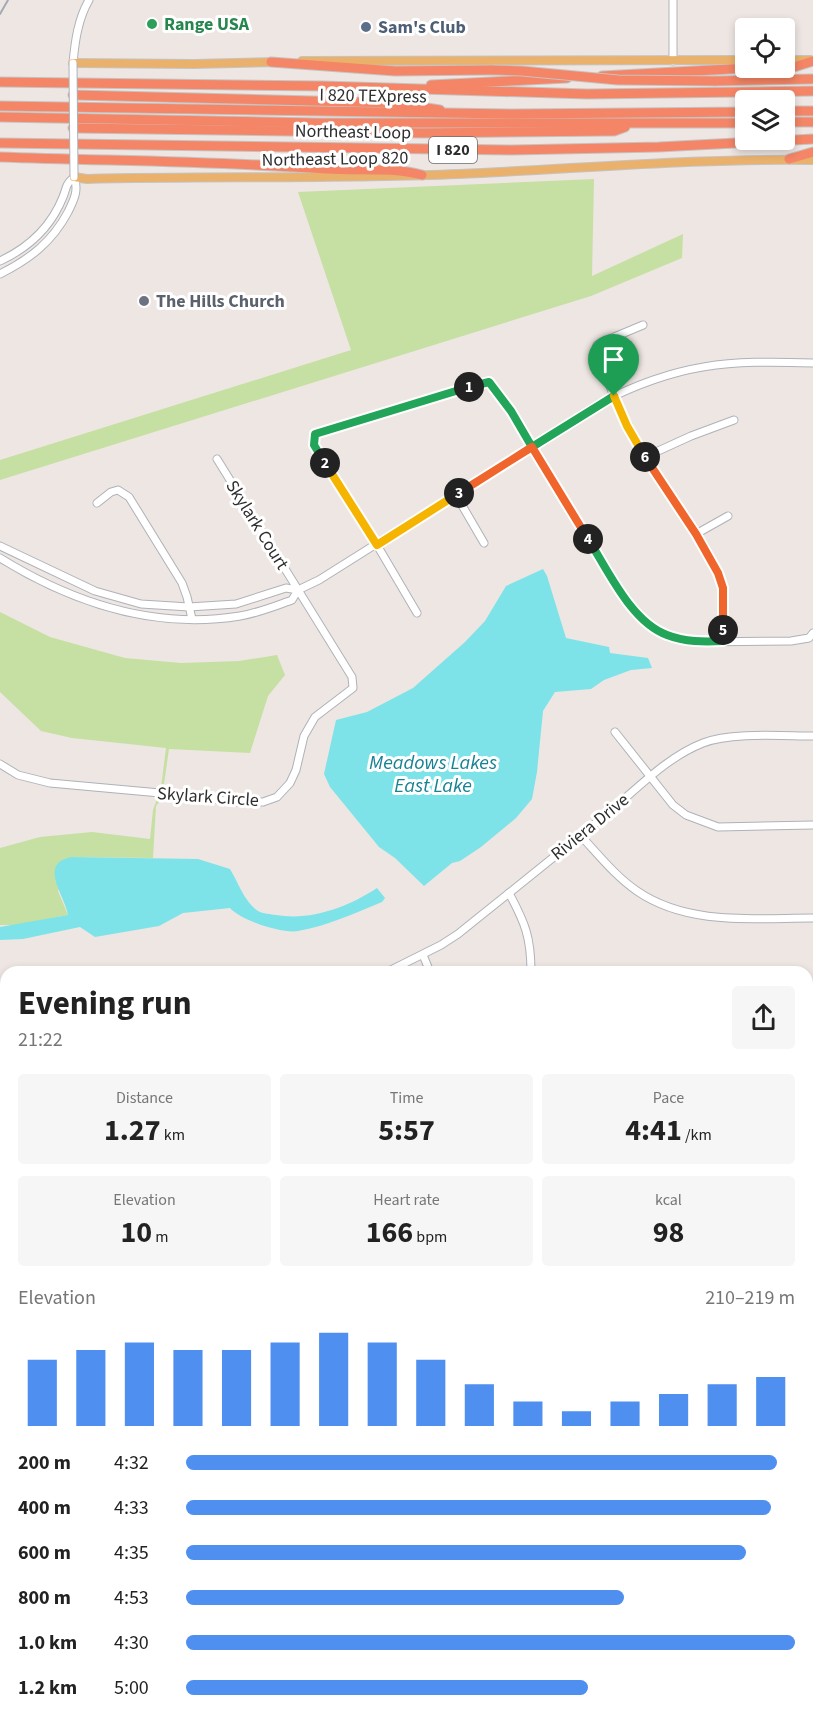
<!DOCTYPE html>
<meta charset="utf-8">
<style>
:root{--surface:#fff;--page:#f6f6f6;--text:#222;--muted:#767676;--accent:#4e8fef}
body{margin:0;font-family:"Source Sans 3",sans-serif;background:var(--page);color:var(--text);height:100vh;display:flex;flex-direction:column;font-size:22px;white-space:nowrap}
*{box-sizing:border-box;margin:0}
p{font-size:20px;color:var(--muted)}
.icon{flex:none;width:33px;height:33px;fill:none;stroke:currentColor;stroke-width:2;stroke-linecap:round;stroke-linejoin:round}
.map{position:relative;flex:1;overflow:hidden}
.panel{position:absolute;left:0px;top:966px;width:813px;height:758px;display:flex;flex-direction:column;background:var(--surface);border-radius:18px 18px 0 0;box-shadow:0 3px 9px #0003}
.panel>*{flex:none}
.tools{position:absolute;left:735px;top:18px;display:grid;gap:12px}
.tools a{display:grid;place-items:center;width:60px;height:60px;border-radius:6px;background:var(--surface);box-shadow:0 3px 9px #0003;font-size:30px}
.pin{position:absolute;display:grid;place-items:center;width:51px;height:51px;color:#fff;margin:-62px -26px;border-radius:50% 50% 50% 0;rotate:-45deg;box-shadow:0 0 6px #0007}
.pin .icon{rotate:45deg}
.km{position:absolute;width:30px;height:30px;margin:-15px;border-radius:50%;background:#222;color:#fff;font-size:16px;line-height:30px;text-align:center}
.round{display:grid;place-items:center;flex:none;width:63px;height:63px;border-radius:6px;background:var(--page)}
.head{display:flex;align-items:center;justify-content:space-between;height:102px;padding:0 18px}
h1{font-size:33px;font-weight:700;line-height:45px}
.figures{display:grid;grid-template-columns:repeat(3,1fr);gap:9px;height:102px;padding:6px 18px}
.figures div{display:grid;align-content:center;border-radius:6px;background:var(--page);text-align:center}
.figures b{font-size:30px;font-weight:700}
.figures small{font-size:16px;font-weight:400}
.figures p{font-size:16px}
.chart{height:168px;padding:12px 18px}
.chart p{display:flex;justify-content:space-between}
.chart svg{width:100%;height:108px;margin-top:6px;stroke:var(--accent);stroke-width:6}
ul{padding:0 18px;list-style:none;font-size:20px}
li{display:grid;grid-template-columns:96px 72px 1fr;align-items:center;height:45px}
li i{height:15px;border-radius:8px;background:var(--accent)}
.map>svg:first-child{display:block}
</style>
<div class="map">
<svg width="813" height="1723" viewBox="0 0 813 1723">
<rect width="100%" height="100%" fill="#eee6e2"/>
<g fill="#c5e0a2">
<polygon points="594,179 592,276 683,234 682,258 591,296 0,480 0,460 351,350 298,192"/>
<polygon points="0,612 50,637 125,658 181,663 239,661 277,655 285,675 268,696 250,753 169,749 162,798 156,806 153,858 72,857 58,891 68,915 19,925 0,925 0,848 40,837 92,832 150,839 153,810 161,788 166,748 72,738 41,731 0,692"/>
<polygon points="0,1678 6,1685 6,1718 44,1718 48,1723 0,1723"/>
</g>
<g fill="#7de3e8">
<polygon points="543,569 547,576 566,638 609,647 610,653 648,658 652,668 631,670 604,680 591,689 555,692 543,711 537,772 532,799 516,818 481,847 460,861 452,863 424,886 395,858 379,847 330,787 324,774 336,720 367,712 413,688 465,642 485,621 506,586"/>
<path d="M72,857L198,859L230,869C238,882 245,903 258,911C263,914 271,914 276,915C311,921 348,907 377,888L385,898L382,902C355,913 327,926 298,931C283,934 240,920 230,908L183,913L159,926L95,937L80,927L23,939L0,940V927L68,915C65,896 37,863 72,857Z"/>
</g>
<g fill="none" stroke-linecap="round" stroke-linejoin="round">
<defs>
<g id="minor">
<polyline points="673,61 673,0"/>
<path d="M73,63C75,41 78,19 89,0"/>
<path d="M0,261C28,248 51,227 63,197C67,187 65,185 74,177C79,190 74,200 68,212C52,242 30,259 0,274"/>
<path d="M643,325L600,343L597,345L596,353C612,393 629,432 652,468C673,501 713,549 722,586C726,603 723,624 723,641"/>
<polyline points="645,457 691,436 734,420"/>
<polyline points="456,495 484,543"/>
<polyline points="97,503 111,492 118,490 129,497 182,583 187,597 192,619"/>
<polyline points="696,534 728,516"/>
<path d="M0,546L95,591L141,604L189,607L236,604L286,588L298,590L319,580L600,403C678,363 728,360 813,363"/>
<path d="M0,558C73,603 154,630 240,616C258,613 275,606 292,600L298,590"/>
<polyline points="417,613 377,545 314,445 315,434 487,382 511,411 517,423 626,599 650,626 666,635 698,642 791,641 809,638 813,633"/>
<polyline points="615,732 673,805 686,815 718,827 813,825"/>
<polyline points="0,764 18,775 50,783 193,796 234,802 263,802 277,797 290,783 296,770 304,736 315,717 353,688 352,677 217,459"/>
<path d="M580,835C598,854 615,876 637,891C688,926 754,918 813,918"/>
<path d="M509,893C525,923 531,937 531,972"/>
<polyline points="423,955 430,972"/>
<path d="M387,972L441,945L458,934C508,894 558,854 608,813C638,788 667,757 703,743C731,732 783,736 813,736"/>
<polyline points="0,991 6,991"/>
<polyline points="807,1014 813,1014"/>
<polyline points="0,1089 6,1085"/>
<polyline points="807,1117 813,1118"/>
<polyline points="0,1151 6,1154"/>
<polyline points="807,1214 813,1214"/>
<polyline points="807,1326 813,1326"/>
<polyline points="807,1414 813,1414"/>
<polyline points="417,1723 443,1721 463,1723"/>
<polyline points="585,1723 595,1718"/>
<polyline points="716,1723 716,1718"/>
</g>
<g id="major">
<polyline points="784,60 810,60"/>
<polyline points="302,61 746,60"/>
<polyline points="73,63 194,64 277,62"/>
<path d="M74,177L87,179C211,176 335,179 459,174C577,169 695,158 813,160"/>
<polyline points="0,1252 6,1254"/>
<polyline points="345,1718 348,1723"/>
</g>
<g id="highway">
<polyline points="271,62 395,71 492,70"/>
<polyline points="784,67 794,67 813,61"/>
<polyline points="602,76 749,68"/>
<polyline points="715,81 813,79"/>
<polyline points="0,82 323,86 587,94 813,91"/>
<polyline points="431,85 567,78"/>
<polyline points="73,95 393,103 440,110"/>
<polyline points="0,106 514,114 746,112"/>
<polyline points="784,111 813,111"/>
<polyline points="0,117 318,123 746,123"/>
<polyline points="784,122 813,122"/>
<polyline points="73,128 422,133 614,131 625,127"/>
<polyline points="0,143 512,150 659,147 813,139"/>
<path d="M0,157C109,161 218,161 327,169C359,171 392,167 422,175"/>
<polyline points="789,159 813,152"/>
</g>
</defs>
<use href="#minor" stroke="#aeb2b9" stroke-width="9"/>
<use href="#major" stroke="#c4c4c4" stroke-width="10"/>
<use href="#highway" stroke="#c4c4c4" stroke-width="11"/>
<use href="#minor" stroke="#fff" stroke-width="7"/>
<use href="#major" stroke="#e9b16c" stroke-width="8"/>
<use href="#highway" stroke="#f48566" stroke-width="9"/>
<polyline stroke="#a4abb6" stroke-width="2" points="0,14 8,0"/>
<defs>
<polyline id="minor-bridge" points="73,63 74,177"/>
<polyline id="highway-bridge" points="492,70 522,71 618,80 715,81"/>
</defs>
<use href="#minor-bridge" stroke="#aeb2b9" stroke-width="9" stroke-linecap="butt"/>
<use href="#highway-bridge" stroke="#c4c4c4" stroke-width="11" stroke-linecap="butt"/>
<use href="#minor-bridge" stroke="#fff" stroke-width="7"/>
<use href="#highway-bridge" stroke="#f48566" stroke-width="9"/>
</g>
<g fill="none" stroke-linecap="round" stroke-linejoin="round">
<defs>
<polyline id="split-1" points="469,387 489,382 511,411 532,447 614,396"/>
<polyline id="split-2" points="325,463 314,445 315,434 469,387"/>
<polyline id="split-3" points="325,463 377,545 459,493"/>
<polyline id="split-4" points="459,493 532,447 588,539"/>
<path id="split-5" d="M588,539C608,570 631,622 667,635C685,642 704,642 723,641V630"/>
<polyline id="split-6" points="645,457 696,534 718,573 723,588 723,630"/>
<polyline id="split-7" points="614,396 627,426 645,457"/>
</defs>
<use href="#split-1" stroke="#fff" stroke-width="12"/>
<use href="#split-2" stroke="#fff" stroke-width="12"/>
<use href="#split-3" stroke="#fff" stroke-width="12"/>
<use href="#split-4" stroke="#fff" stroke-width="12"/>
<use href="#split-5" stroke="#fff" stroke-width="12"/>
<use href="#split-6" stroke="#fff" stroke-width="12"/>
<use href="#split-7" stroke="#fff" stroke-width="12"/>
<use href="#split-1" stroke="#22a559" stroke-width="8"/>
<use href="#split-2" stroke="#22a559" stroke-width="8"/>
<use href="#split-3" stroke="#f5b400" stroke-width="8"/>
<use href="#split-4" stroke="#f0652b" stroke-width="8"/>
<use href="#split-5" stroke="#22a559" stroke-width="8"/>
<use href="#split-6" stroke="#f0652b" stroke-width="8"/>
<use href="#split-7" stroke="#f5b400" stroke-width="8"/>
</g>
<circle fill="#2e9e5b" stroke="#fff" stroke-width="2" cx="152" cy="24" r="6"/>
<circle fill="#5c6f8a" stroke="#fff" stroke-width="2" cx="366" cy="27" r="6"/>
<circle fill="#6b7280" stroke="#fff" stroke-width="2" cx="144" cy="301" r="6"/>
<g text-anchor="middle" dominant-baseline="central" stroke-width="6" stroke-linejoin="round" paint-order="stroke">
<rect fill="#fff" stroke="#6d6d6d" stroke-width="1.5" x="429" y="137" width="48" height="26" rx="4.5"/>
<g font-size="16" font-weight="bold" fill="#2e2e2e">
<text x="453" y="150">I 820</text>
</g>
<g font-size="18" font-weight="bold" fill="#27864d" stroke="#fff" text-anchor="start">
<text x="164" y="24">Range USA</text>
</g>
<g font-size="18" font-weight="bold" fill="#4e5e75" stroke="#fff" text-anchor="start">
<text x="378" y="27">Sam's Club</text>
</g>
<g font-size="18" fill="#2e2e2e" stroke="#fff">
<text transform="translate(373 96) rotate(1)">I 820 TEXpress</text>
<text transform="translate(353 132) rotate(1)">Northeast Loop</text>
<text transform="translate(335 159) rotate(-1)">Northeast Loop 820</text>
<text transform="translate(257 525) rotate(58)">Skylark Court</text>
<text transform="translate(208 797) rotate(4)">Skylark Circle</text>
<text transform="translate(590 827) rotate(-39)">Riviera Drive</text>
</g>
<g font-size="18" font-weight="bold" fill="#5b616d" stroke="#fff" text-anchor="start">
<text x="156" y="301">The Hills Church</text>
</g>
<g font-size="20" font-style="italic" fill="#178292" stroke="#fff">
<text x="433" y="763">Meadows Lakes<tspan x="433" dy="23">East Lake</tspan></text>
</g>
</g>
</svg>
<div class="tools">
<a><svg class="icon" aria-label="locate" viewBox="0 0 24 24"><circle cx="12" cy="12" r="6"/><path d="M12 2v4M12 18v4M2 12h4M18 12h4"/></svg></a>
<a><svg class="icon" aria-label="layers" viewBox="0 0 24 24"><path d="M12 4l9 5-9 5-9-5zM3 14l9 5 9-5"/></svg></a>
</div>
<div class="pin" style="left:614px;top:396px;background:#1e9e55"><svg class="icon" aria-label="arrive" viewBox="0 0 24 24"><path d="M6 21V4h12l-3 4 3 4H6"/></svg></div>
<b class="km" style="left:469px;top:387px">1</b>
<b class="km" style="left:325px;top:463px">2</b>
<b class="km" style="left:459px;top:493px">3</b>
<b class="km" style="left:588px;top:539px">4</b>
<b class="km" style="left:723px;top:630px">5</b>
<b class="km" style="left:645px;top:457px">6</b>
<section class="panel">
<div class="head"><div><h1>Evening run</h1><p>21:22</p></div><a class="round"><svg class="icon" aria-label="share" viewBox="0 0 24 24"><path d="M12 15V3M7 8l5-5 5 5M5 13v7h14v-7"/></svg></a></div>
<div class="figures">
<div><p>Distance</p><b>1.27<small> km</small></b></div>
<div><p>Time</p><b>5:57</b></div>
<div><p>Pace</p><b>4:41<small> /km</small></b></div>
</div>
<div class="figures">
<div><p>Elevation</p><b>10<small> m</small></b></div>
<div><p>Heart rate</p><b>166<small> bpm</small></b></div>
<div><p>kcal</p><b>98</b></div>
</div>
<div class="chart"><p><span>Elevation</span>210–219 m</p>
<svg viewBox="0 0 160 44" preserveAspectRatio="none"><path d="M5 44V17M15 44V13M25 44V10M35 44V13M45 44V13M55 44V10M65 44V6M75 44V10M85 44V17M95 44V27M105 44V34M115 44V38M125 44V34M135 44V31M145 44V27M155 44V24"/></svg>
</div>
<ul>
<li><b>200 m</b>4:32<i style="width:97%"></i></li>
<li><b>400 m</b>4:33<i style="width:96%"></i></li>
<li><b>600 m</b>4:35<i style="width:92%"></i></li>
<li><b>800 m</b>4:53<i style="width:72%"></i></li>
<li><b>1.0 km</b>4:30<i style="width:100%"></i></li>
<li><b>1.2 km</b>5:00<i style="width:66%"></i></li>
</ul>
</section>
</div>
